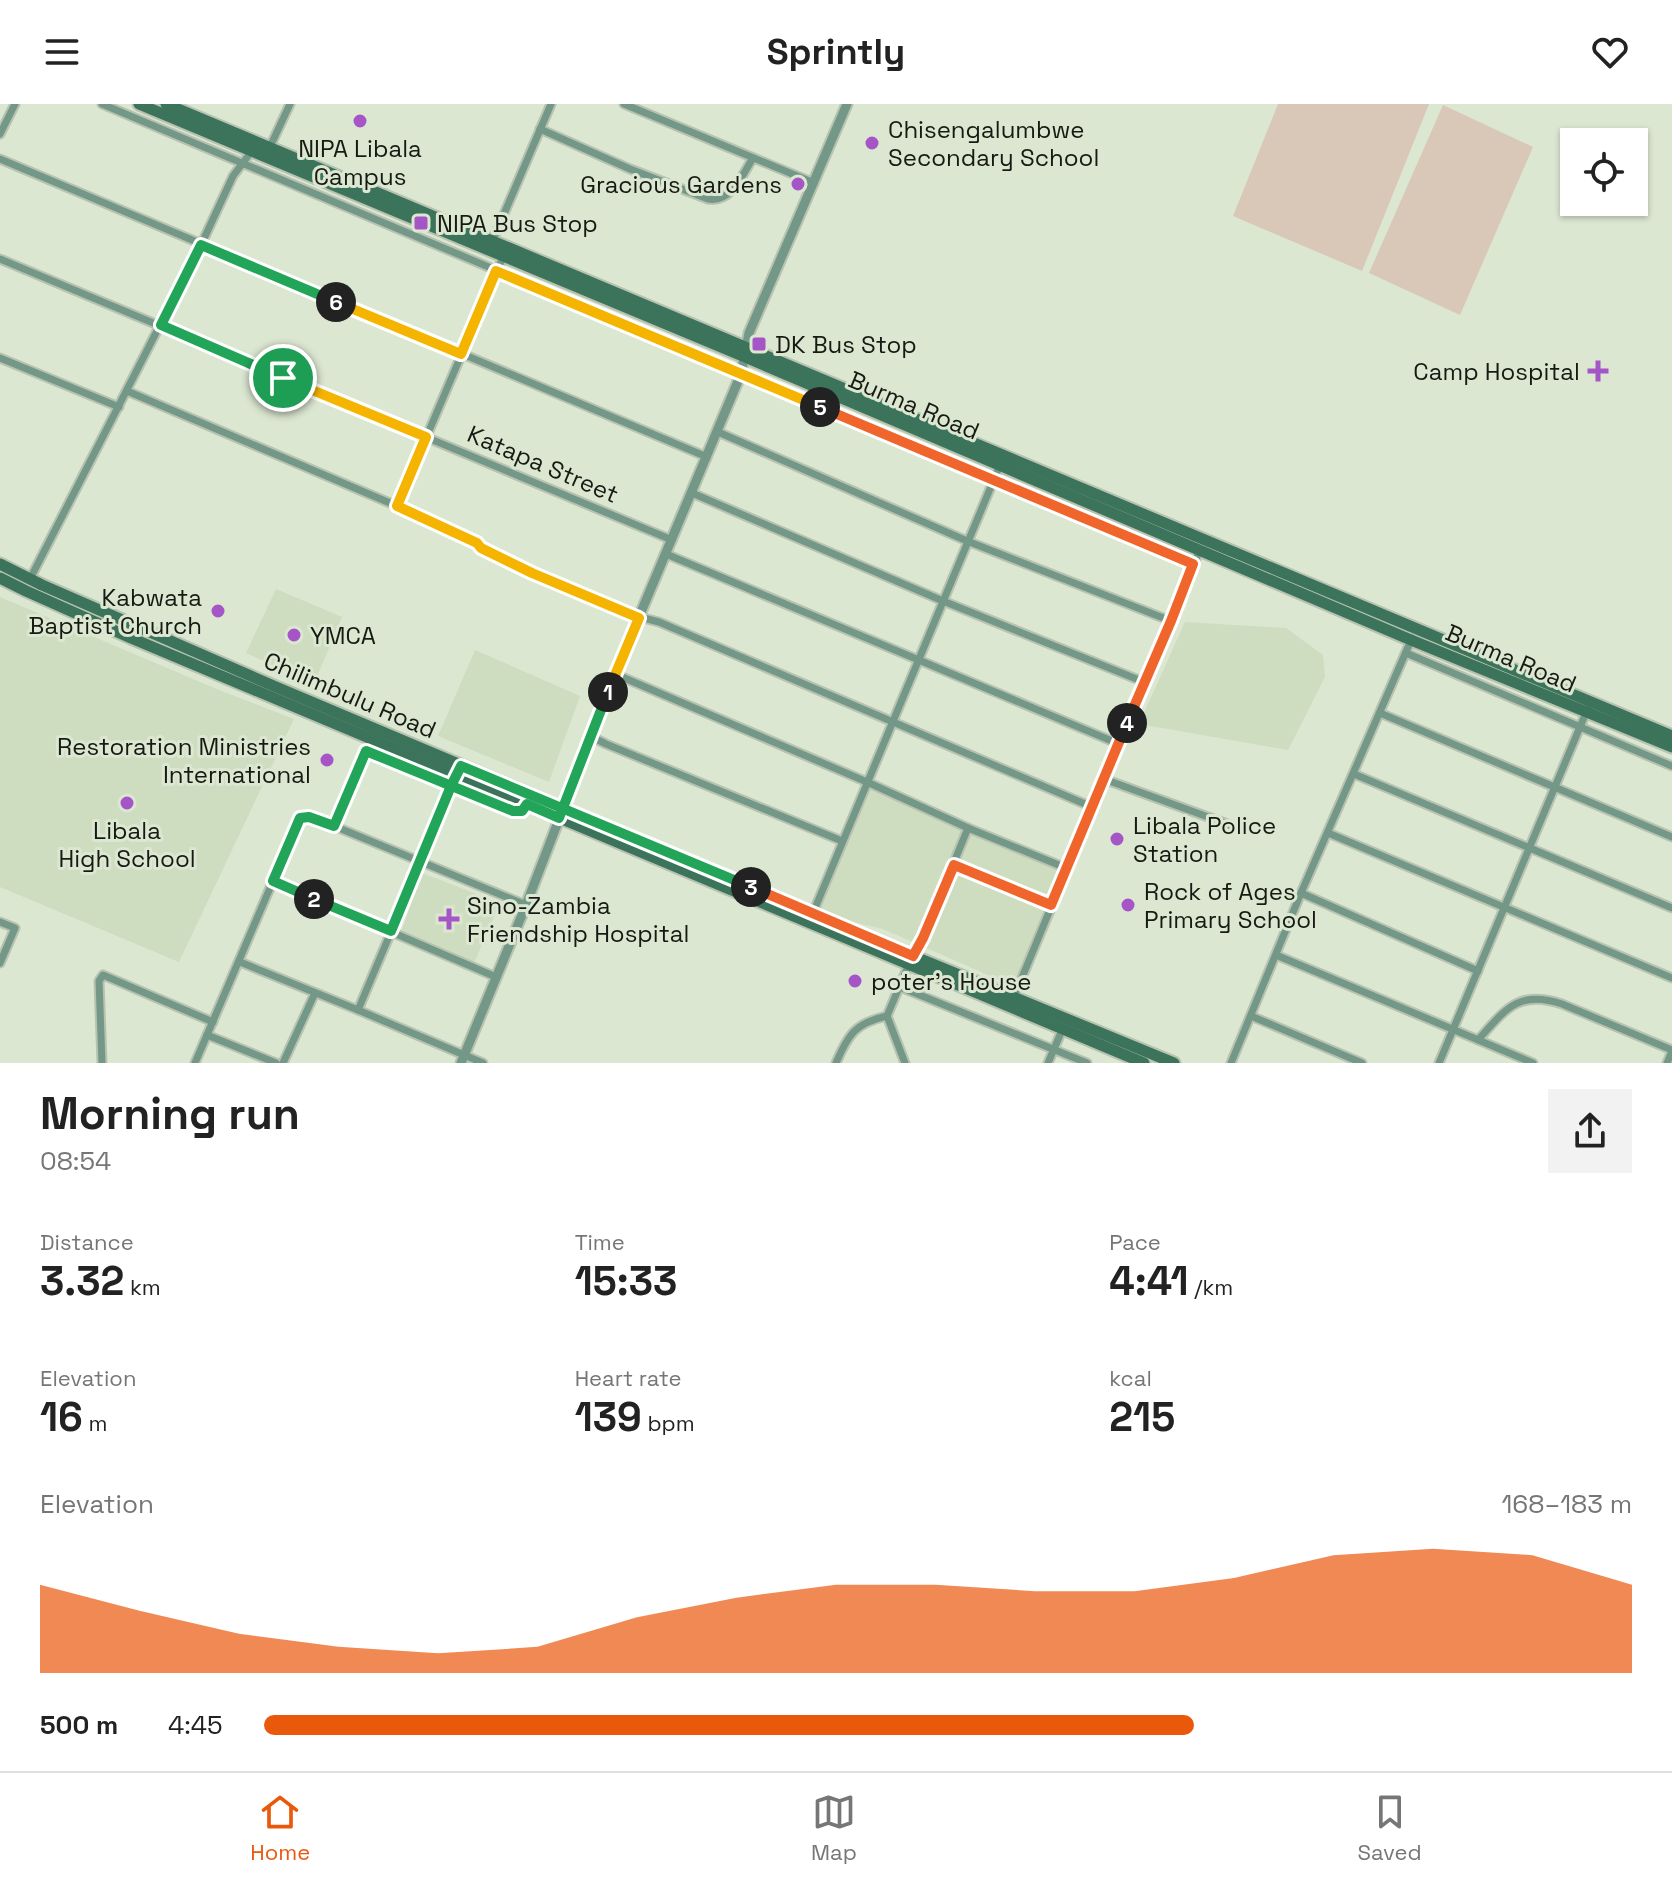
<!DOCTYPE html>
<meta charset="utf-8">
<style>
:root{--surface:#fff;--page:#f2f2f2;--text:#222;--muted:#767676;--line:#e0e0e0;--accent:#ea580c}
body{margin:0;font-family:"Space Grotesk",sans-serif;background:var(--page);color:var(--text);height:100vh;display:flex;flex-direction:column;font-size:30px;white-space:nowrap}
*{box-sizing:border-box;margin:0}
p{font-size:26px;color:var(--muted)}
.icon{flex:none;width:44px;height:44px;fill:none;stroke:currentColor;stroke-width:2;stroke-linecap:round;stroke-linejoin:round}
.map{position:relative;height:959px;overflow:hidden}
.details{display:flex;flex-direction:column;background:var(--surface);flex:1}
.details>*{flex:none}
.controls{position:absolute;left:1560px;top:24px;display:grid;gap:16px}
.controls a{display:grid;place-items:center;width:88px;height:88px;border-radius:0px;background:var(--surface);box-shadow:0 2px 6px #0004;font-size:40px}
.pin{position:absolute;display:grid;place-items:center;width:68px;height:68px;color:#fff;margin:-34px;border:4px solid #fff;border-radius:50%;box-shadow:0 2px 8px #0007}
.km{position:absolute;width:40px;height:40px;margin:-20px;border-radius:50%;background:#222;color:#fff;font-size:22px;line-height:40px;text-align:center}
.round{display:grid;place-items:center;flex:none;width:84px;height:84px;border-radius:0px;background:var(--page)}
.headline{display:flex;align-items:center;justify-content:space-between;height:136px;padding:0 40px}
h1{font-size:44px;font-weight:700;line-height:60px}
.metrics{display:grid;grid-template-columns:repeat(3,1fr);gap:12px;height:136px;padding:8px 40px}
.metrics div{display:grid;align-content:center}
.metrics b{font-size:40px;font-weight:700}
.metrics small{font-size:22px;font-weight:400}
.metrics p{font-size:22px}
.chart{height:224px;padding:16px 40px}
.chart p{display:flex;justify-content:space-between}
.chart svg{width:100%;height:144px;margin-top:8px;fill:var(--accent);opacity:.7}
ul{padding:0 40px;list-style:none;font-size:26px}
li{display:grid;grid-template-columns:128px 96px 1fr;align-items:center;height:60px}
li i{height:20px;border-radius:10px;background:var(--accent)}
header{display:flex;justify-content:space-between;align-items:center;height:104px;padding:0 40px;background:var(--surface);font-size:36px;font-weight:700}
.tab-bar{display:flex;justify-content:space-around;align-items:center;height:112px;border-top:2px solid var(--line);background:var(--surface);font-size:22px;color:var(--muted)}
.tab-bar a{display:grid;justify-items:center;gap:4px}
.tab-bar .selected{color:var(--accent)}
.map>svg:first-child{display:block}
</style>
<header><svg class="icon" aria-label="menu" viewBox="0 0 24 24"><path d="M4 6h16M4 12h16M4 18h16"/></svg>Sprintly<svg class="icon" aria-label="heart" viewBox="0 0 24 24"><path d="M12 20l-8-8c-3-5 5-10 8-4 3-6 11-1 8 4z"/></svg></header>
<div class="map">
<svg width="1672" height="959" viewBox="0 0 1672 959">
<rect width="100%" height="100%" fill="#dce7d2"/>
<g fill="#cedcc0">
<polygon points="276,485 342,513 314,580 246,549"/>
<polygon points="0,493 219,586 294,615 179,858 0,783"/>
<polygon points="1185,518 1286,524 1323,551 1325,573 1288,646 1139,620"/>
<polygon points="475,546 580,592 549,678 438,632"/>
<polygon points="867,678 968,724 967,729 1072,771 1022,886 883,825 813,809"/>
<polygon points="422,769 500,799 474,859 400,831"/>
</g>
<g fill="#d9c7b8">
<polygon points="1278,0 1429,0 1362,167 1233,112"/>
<polygon points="1443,1 1533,43 1460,211 1369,169"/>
</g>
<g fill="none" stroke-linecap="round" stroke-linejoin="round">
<defs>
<g id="minor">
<polyline points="102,0 1193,460"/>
<polyline points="624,0 814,79"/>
<path d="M540,25L630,65L708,95C732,99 742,71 753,54"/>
<polyline points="0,30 15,0"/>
<polyline points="269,45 290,0"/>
<polyline points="0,55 707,353"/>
<polyline points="492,138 551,0"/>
<polyline points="0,155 672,436"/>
<polyline points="0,254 119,303"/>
<path d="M127,287L397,402L477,439L481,444C539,471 597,504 659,518L1092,703"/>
<polyline points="718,328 967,437 1171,517"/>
<polyline points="692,389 943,497 1144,578"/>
<polyline points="397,402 503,153"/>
<polyline points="666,450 1119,640"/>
<polyline points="30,475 201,141 233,72 251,48"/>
<polyline points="1406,549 1672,662"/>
<polyline points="615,570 867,678 968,724 1066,764"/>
<polyline points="1380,609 1672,733"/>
<polyline points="590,632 606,640 842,737"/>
<polyline points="366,647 513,707 522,707 527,700"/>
<polyline points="1354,670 1672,804"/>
<polyline points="1104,675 1230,721"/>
<polyline points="334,722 372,631"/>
<polyline points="1328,729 1672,874"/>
<polyline points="954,761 1051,801"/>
<polyline points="273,777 496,873"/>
<polyline points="1301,789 1478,867"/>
<polyline points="813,809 1000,361"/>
<polyline points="0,818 15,824 0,859"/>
<polyline points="1276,851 1533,959"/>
<polyline points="240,858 358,906 483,959"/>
<polyline points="900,883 1087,959"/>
<polyline points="1014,893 1144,578 1171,517 1200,445"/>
<polyline points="358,906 459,667"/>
<polyline points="1251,912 1362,959"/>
<polyline points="207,931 276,959"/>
<path d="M1478,936C1505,906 1518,885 1562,900L1672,946"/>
<polyline points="102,959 99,877 103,871 213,918"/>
<polyline points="195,959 300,714 309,713 334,722 526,801"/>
<polyline points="283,959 315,889"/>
<path d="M836,959C848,931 855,919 887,912"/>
<polyline points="905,959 887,912 909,860 923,834 968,724"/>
<polyline points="1048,959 1063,924"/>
<polyline points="1231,959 1301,789 1412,534"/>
<polyline points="1439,959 1588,604"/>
<polyline points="1667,959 1672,947"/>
</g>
<polyline id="tertiary" points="461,959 526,801 615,570 741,270 749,229 847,0"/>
<g id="secondary">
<polyline points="139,0 745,253 1411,536 1672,643"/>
<polyline points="166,0 1672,632"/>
<polyline points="0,460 42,481 276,583 913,852 1174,959"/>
<polyline points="0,474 26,487 131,534 1144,959"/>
</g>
</defs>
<use href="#minor" stroke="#b8c2b0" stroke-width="11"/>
<use href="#tertiary" stroke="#b8c2b0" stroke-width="13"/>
<use href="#secondary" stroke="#b8c2b0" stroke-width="15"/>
<use href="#minor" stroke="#749887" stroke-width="7"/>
<use href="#tertiary" stroke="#749887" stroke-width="9"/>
<use href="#secondary" stroke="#3b735b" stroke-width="11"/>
</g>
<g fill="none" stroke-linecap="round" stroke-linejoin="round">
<defs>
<polyline id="split-1" points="283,274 426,333 397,402 477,439 481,444 532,469 639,514 608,588"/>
<polyline id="split-2" points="314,795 273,777 300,714 309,713 334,722 366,647 513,707 522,707 527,700 559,714 608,588"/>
<polyline id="split-3" points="314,795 391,827 451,682 461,662 751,783"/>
<polyline id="split-4" points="751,783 913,852 923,834 954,761 1051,801 1127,619"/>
<polyline id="split-5" points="820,303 1193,460 1171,517 1127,619"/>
<polyline id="split-6" points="336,198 461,250 496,167 820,303"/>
<polyline id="split-7" points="283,274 161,221 201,141 336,198"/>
</defs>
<use href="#split-1" stroke="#fff" stroke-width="16"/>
<use href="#split-2" stroke="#fff" stroke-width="16"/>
<use href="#split-3" stroke="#fff" stroke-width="16"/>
<use href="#split-4" stroke="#fff" stroke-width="16"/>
<use href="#split-5" stroke="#fff" stroke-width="16"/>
<use href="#split-6" stroke="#fff" stroke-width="16"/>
<use href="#split-7" stroke="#fff" stroke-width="16"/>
<use href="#split-1" stroke="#f5b400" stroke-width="10"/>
<use href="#split-2" stroke="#22a559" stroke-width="10"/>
<use href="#split-3" stroke="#22a559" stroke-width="10"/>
<use href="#split-4" stroke="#f0652b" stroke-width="10"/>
<use href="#split-5" stroke="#f0652b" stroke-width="10"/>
<use href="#split-6" stroke="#f5b400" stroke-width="10"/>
<use href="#split-7" stroke="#22a559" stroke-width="10"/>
</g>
<g fill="#a555c6" stroke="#dce7d2" stroke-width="3">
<circle cx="360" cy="17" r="8"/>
<circle cx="872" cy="39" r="8"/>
<circle cx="798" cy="80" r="8"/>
<rect x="413" y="111" width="16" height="16" rx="4"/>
<rect x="751" y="232" width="16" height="16" rx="4"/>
<path d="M1594 255h8v8h8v8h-8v8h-8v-8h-8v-8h8z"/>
<circle cx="218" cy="507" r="8"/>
<circle cx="294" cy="531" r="8"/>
<circle cx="327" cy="656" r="8"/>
<circle cx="127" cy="699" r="8"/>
<circle cx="1117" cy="735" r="8"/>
<circle cx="1128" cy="801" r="8"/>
<path d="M445 803h8v8h8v8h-8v8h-8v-8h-8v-8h8z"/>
<circle cx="855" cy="877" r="8"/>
</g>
<g text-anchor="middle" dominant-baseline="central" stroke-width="6" stroke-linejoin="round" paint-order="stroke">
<g font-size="24" fill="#161a13" stroke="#dce7d2" text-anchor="start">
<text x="888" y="25">Chisengalumbwe<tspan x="888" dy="28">Secondary School</tspan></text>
<text x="360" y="44" text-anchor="middle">NIPA Libala<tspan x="360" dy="28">Campus</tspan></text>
<text x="782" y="80" text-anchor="end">Gracious Gardens</text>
<text x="437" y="119">NIPA Bus Stop</text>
<text x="775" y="240">DK Bus Stop</text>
<text x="1580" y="267" text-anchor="end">Camp Hospital</text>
<text x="202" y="493" text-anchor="end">Kabwata<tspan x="202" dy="28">Baptist Church</tspan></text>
<text x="310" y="531">YMCA</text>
<text x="311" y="642" text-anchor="end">Restoration Ministries<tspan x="311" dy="28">International</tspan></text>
<text x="1133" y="721">Libala Police<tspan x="1133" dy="28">Station</tspan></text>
<text x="127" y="726" text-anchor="middle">Libala<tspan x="127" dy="28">High School</tspan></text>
<text x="1144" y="787">Rock of Ages<tspan x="1144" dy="28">Primary School</tspan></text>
<text x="467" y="801">Sino-Zambia<tspan x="467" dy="28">Friendship Hospital</tspan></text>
<text x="871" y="877">poter's House</text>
</g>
<g font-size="24" fill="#161a13" stroke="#dce7d2">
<text transform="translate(914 301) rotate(23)">Burma Road</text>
<text transform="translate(543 360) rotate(23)">Katapa Street</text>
<text transform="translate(1511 554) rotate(23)">Burma Road</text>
<text transform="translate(350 591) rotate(23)">Chilimbulu Road</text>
</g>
</g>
</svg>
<div class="controls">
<a><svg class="icon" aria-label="locate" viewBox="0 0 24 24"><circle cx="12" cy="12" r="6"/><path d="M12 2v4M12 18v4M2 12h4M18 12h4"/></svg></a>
</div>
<div class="pin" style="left:283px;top:274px;background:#1e9e55"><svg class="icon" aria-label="arrive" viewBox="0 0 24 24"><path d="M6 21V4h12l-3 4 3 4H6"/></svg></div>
<b class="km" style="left:608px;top:588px">1</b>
<b class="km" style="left:314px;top:795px">2</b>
<b class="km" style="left:751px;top:783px">3</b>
<b class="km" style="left:1127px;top:619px">4</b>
<b class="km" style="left:820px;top:303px">5</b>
<b class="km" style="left:336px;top:198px">6</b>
</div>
<section class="details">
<div class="headline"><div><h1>Morning run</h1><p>08:54</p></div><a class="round"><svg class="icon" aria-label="share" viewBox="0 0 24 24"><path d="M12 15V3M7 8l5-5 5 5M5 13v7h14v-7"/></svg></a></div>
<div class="metrics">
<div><p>Distance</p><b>3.32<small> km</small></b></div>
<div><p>Time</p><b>15:33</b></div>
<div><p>Pace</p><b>4:41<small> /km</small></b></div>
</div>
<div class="metrics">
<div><p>Elevation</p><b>16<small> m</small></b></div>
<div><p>Heart rate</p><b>139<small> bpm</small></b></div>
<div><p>kcal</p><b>215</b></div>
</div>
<div class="chart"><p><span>Elevation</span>168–183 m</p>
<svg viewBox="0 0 160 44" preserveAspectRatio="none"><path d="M0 44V17L10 25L20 32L30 36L40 38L50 36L60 27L70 21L80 17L90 17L100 19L110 19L120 15L130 8L140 6L150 8L160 17V44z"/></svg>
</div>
<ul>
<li><b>500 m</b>4:45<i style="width:68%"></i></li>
</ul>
</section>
<nav class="tab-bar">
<a class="selected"><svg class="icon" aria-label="home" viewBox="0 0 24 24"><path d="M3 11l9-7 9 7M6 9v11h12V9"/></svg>Home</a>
<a><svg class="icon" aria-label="map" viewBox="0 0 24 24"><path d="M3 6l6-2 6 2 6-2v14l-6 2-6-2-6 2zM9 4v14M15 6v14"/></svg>Map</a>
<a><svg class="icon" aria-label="saved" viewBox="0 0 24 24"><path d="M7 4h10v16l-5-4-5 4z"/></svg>Saved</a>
</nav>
